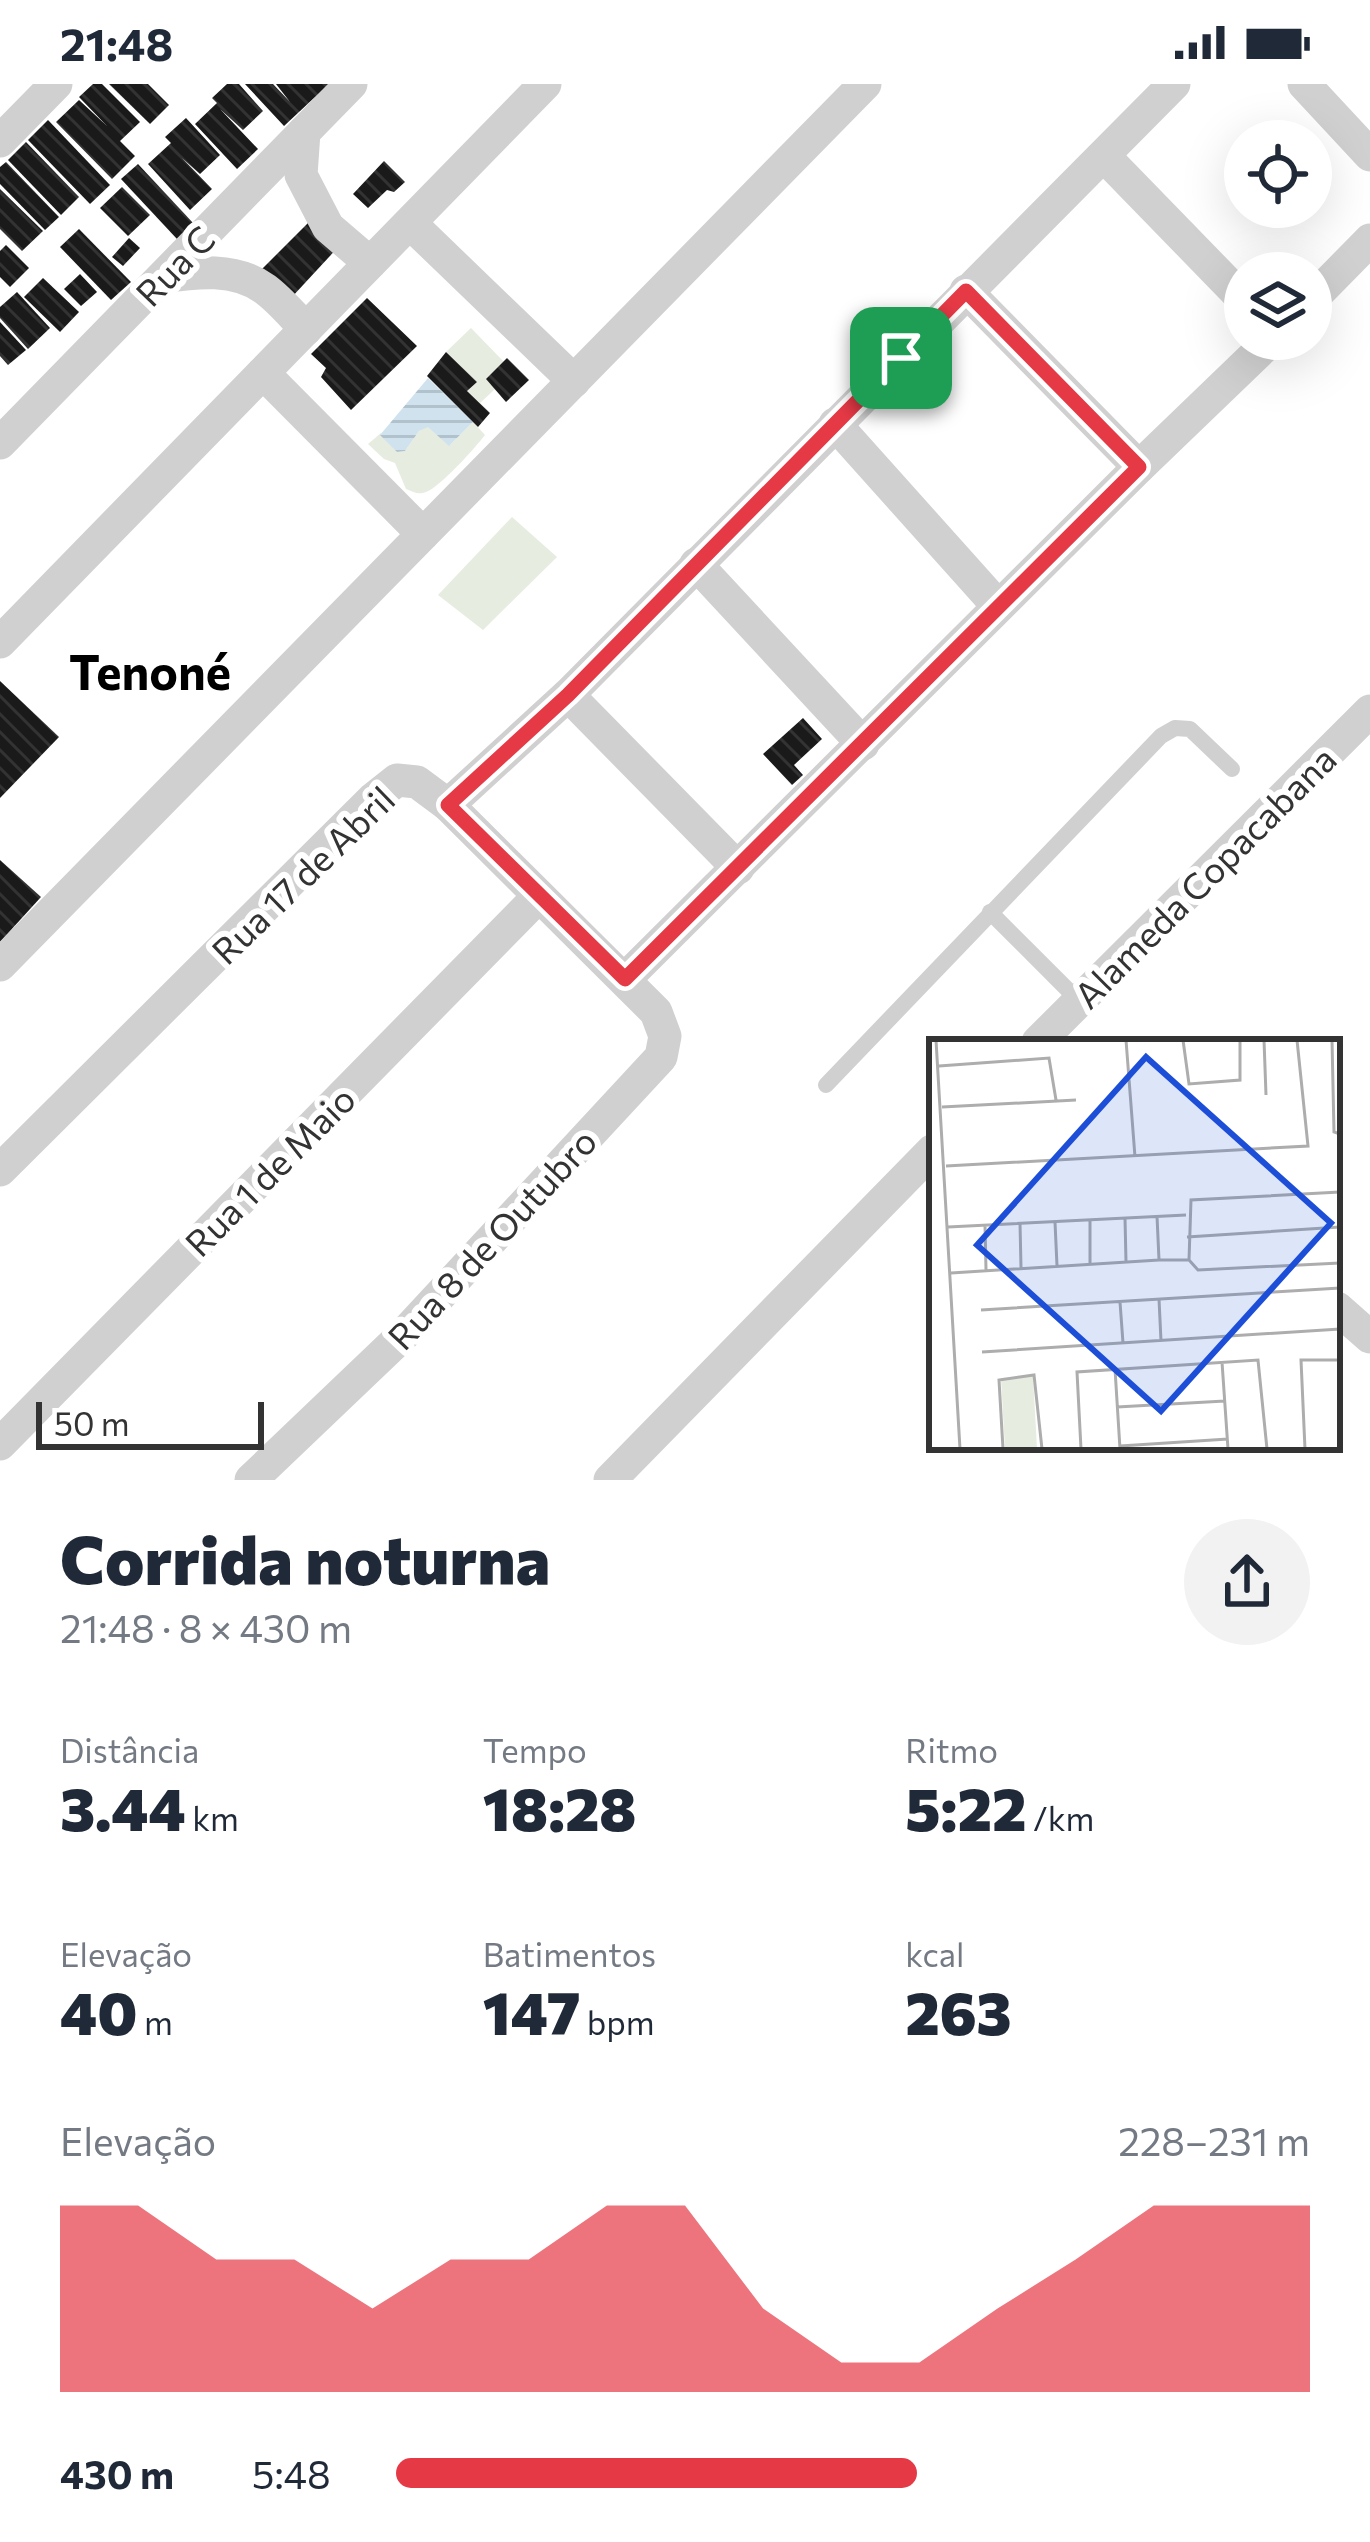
<!DOCTYPE html>
<html lang="pt">
<meta charset="utf-8">
<style>
:root{--surface:#fff;--page:#f2f2f3;--text:#1f2937;--muted:#747a83;--accent:#e63946}
body{margin:0;font-family:Commissioner,sans-serif;background:var(--page);color:var(--text);height:100vh;display:flex;flex-direction:column;font-size:45px;white-space:nowrap}
*{box-sizing:border-box;margin:0}
p{font-size:39px;color:var(--muted)}
.icon{flex:none;width:66px;height:66px;fill:none;stroke:currentColor;stroke-width:2;stroke-linecap:round;stroke-linejoin:round}
.map{position:relative;height:1396px;overflow:hidden}
.panel{display:flex;flex-direction:column;background:var(--surface);flex:1}
.panel>*{flex:none}
.controls{position:absolute;left:1224px;top:36px;display:grid;gap:24px}
.controls a{display:grid;place-items:center;width:108px;height:108px;border-radius:50%;background:var(--surface);box-shadow:0 12px 48px #0002;font-size:60px}
.scale{position:absolute;left:36px;bottom:30px;width:228px;box-sizing:border-box;padding-left:12px;border:6px solid #333;border-top:0;font-size:33px;line-height:42px;white-space:nowrap;color:#333;-webkit-text-stroke:9px #fff;paint-order:stroke}
.pin{position:absolute;display:grid;place-items:center;width:102px;height:102px;color:#fff;margin:-51px;border-radius:24px;box-shadow:0 6px 18px #0006}
.round{display:grid;place-items:center;flex:none;width:126px;height:126px;border-radius:63px;background:var(--page)}
.overview{display:flex;align-items:center;justify-content:space-between;height:204px;padding:0 60px}
h1{font-size:66px;font-weight:800;line-height:90px}
.figures{display:grid;grid-template-columns:repeat(3,1fr);gap:18px;height:204px;padding:12px 60px}
.figures div{display:grid;align-content:center}
.figures b{font-size:60px;font-weight:800}
.figures small{font-size:33px;font-weight:400}
.figures p{font-size:33px}
.chart{height:336px;padding:24px 60px}
.chart p{display:flex;justify-content:space-between}
.chart svg{width:100%;height:216px;margin-top:12px;fill:var(--accent);opacity:.7}
ul{padding:0 60px;list-style:none;font-size:39px}
li{display:grid;grid-template-columns:192px 144px 1fr;align-items:center;height:90px}
li i{height:30px;border-radius:15px;background:var(--accent)}
.status{display:flex;justify-content:space-between;align-items:center;height:84px;padding:0 60px;background:var(--surface);direction:ltr}
.status svg{height:33px;fill:currentColor}
.map>svg:first-child{display:block}
</style>
<div class="status"><b>21:48</b><svg viewBox="0 0 49 12"><path d="M0 12V9h3v3zM5 12V6h3v6zM10 12V3h3v9zM15 12V0h3v12zM26 1h20v11H26zM47 4h2v5h-2z"/></svg></div>
<div class="map">
<svg width="1370" height="1396" viewBox="0 0 1370 1396">
<defs>
<pattern id="water-rules" width="6" height="5" patternUnits="userSpaceOnUse" patternTransform="scale(3)"><rect width="6" height="5" fill="#cfe2ee"/><path d="M0 2.5h6" fill="none" stroke="#b2c2cd"/></pattern>
<pattern id="building-back-hatch" width="6" height="6" patternUnits="userSpaceOnUse" patternTransform="scale(3)"><rect width="6" height="6" fill="#1a1a1a"/><path d="M-1 5l2 2M0 0l6 6M5-1l2 2" fill="none" stroke="#333"/></pattern>
</defs>
<rect width="100%" height="100%" fill="#fff"/>
<g fill="#e6ecdf">
<polygon points="471,244 504,278 486,295 495,305 480,319 467,307 476,298 446,268"/>
<path d="M473,338L485,351C476,363 439,404 426,408C418,411 414,408 406,405L395,379L384,375L368,360L381,349L397,368L405,367L419,347L428,342L450,361Z"/>
<polygon points="512,433 557,473 483,546 438,511"/>
</g>
<polygon fill="url(#water-rules)" points="428,294 473,338 449,362 428,343 419,347 405,367 397,368 380,351"/>
<g fill="url(#building-back-hatch)">
<polygon points="93,0 102,0 140,38 120,57 135,72 112,95 56,38 79,16 107,42 79,13"/>
<polygon points="109,0 148,0 169,21 150,40"/>
<polygon points="227,0 239,0 263,27 243,46 220,25 258,65 237,85 195,40 217,19 212,14"/>
<polygon points="245,0 273,0 290,18 276,0 329,0 284,42"/>
<polygon points="186,34 220,71 200,90 182,74 212,105 190,126 148,80 171,59 165,53"/>
<polygon points="48,36 110,101 90,120 28,56"/>
<polygon points="26,58 79,113 61,131 8,76"/>
<polygon points="384,77 405,98 394,108 387,106 368,124 353,110"/>
<polygon points="6,78 59,133 45,146 0,100 0,83"/>
<polygon points="138,80 194,140 177,155 121,95"/>
<polygon points="122,103 150,131 128,152 100,124"/>
<polygon points="0,105 43,147 22,167 0,145"/>
<polygon points="327,120 354,146 279,227 250,197"/>
<polygon points="79,145 131,198 111,216 60,163"/>
<polygon points="129,154 140,164 123,182 112,173"/>
<polygon points="6,161 29,184 10,203 0,193 0,167"/>
<polygon points="80,190 97,208 81,222 64,205"/>
<polygon points="43,194 79,228 60,248 24,213"/>
<polygon points="17,208 50,244 28,265 0,234 0,223"/>
<polygon points="367,214 417,262 351,326 321,293 326,284 311,270"/>
<polygon points="0,238 26,266 8,281 0,272"/>
<polygon points="446,268 477,298 467,307 490,329 478,343 427,292"/>
<polygon points="507,274 529,296 506,318 486,295"/>
<polygon points="0,597 59,653 0,714"/>
<polygon points="803,634 822,655 794,681 803,691 792,701 763,670"/>
<polygon points="0,776 41,813 0,858"/>
</g>
<g fill="none" stroke-linecap="round" stroke-linejoin="round">
<g stroke="#d0d0d0" stroke-width="16">
<polyline points="990,828 1079,917"/>
<polyline points="826,1001 1161,652 1175,644 1190,645 1232,685"/>
</g>
<g stroke="#d0d0d0" stroke-width="33">
<polyline points="1304,0 1370,71"/>
<polyline points="304,48 301,91 328,143 370,179"/>
<polyline points="0,57 56,0"/>
<polyline points="1104,72 1245,217"/>
<polyline points="410,139 574,297"/>
<path d="M163,193C196,188 235,183 265,205C280,216 293,232 306,245"/>
<polyline points="966,207 1139,383"/>
<polyline points="1311,216 1370,156"/>
<polyline points="263,289 423,450"/>
<polyline points="835,340 998,522"/>
<polyline points="0,359 351,0"/>
<polyline points="696,480 863,660"/>
<polyline points="0,558 545,0"/>
<polyline points="568,611 738,784"/>
<polyline points="448,721 568,611 1174,0"/>
<polyline points="0,881 865,0"/>
<polyline points="625,895 1139,383 1272,255"/>
<polyline points="1038,958 1370,627"/>
<polyline points="0,1086 373,715 397,696 417,698 448,721 656,928 665,952 661,973 405,1249 251,1396"/>
<polyline points="1337,1224 1370,1253"/>
<polyline points="0,1360 539,812"/>
<polyline points="610,1396 932,1067"/>
</g>
</g>
<g fill="none" stroke-linecap="round" stroke-linejoin="round">
<defs>
<polygon id="route" points="966,207 1139,383 625,895 448,721 568,611"/>
</defs>
<use href="#route" stroke="#fff" stroke-width="24"/>
<use href="#route" stroke="#e63946" stroke-width="15"/>
</g>
<g text-anchor="middle" dominant-baseline="central" stroke-width="12" stroke-linejoin="round" paint-order="stroke">
<g font-size="36" fill="#333" stroke="#fff">
<text transform="translate(174 181) rotate(-46)">Rua C</text>
<text transform="translate(302 790) rotate(-44)">Rua 17 de Abril</text>
<text transform="translate(1204 792) rotate(-45)">Alameda Copacabana</text>
<text transform="translate(269 1086) rotate(-45)">Rua 1 de Maio</text>
<text transform="translate(491 1154) rotate(-47)">Rua 8 de Outubro</text>
</g>
<g font-size="48" font-weight="bold" fill="#000" stroke="#fff">
<text x="150" y="586">Tenoné</text>
</g>
</g>
<g transform="translate(929 955)">
<rect width="411" height="411" fill="#fff"/>
<path d="M104,337L108,410H76L72,339Z" fill="#e6ecdf"/>
<path fill="none" stroke="#adadad" stroke-width="3" d="M7,1L31,410M197,1L206,118M254,1L260,45L311,41V1M335,1L337,56M403,1L405,93L411,95M10,27L120,19L127,61M13,68L147,61M17,127L379,107L368,1M228,177L230,221M196,179L197,223M126,183L128,227M91,184L92,229M56,186L57,231M19,188L257,176M258,198L411,188M260,221L262,161L411,153M161,225V181M22,234L230,221H260L269,231L411,224M230,260L232,302M191,263L194,304M52,271L411,249M53,313L411,290M293,323L299,410M186,330L191,410M188,368L296,362M191,407L299,400M74,410L70,341L105,336L113,410M152,410L148,333L329,321L338,410M376,410L372,321H411"/>
<path fill="#1d4ed8" fill-opacity="0.15" stroke="#1d4ed8" stroke-width="6" d="M217,18L402,184L232,372L48,206Z"/>
<rect width="411" height="411" fill="none" stroke="#333" stroke-width="6"/>
</g>
</svg>
<div class="controls">
<a><svg class="icon" aria-label="locate" viewBox="0 0 24 24"><circle cx="12" cy="12" r="6"/><path d="M12 2v4M12 18v4M2 12h4M18 12h4"/></svg></a>
<a><svg class="icon" aria-label="layers" viewBox="0 0 24 24"><path d="M12 4l9 5-9 5-9-5zM3 14l9 5 9-5"/></svg></a>
</div>
<div class="scale">50 m</div>
<div class="pin" style="left:901px;top:274px;background:#1e9e55"><svg class="icon" aria-label="arrive" viewBox="0 0 24 24"><path d="M6 21V4h12l-3 4 3 4H6"/></svg></div>
</div>
<section class="panel">
<div class="overview"><div><h1>Corrida noturna</h1><p>21:48 · 8 × 430 m</p></div><a class="round"><svg class="icon" aria-label="share" viewBox="0 0 24 24"><path d="M12 15V3M7 8l5-5 5 5M5 13v7h14v-7"/></svg></a></div>
<div class="figures">
<div><p>Distância</p><b>3.44<small> km</small></b></div>
<div><p>Tempo</p><b>18:28</b></div>
<div><p>Ritmo</p><b>5:22<small> /km</small></b></div>
</div>
<div class="figures">
<div><p>Elevação</p><b>40<small> m</small></b></div>
<div><p>Batimentos</p><b>147<small> bpm</small></b></div>
<div><p>kcal</p><b>263</b></div>
</div>
<div class="chart"><p><span>Elevação</span>228–231 m</p>
<svg viewBox="0 0 160 44" preserveAspectRatio="none"><path d="M0 44V6L10 6L20 17L30 17L40 27L50 17L60 17L70 6L80 6L90 27L100 38L110 38L120 27L130 17L140 6L150 6L160 6V44z"/></svg>
</div>
<ul>
<li><b>430 m</b>5:48<i style="width:57%"></i></li>
</ul>
</section>
